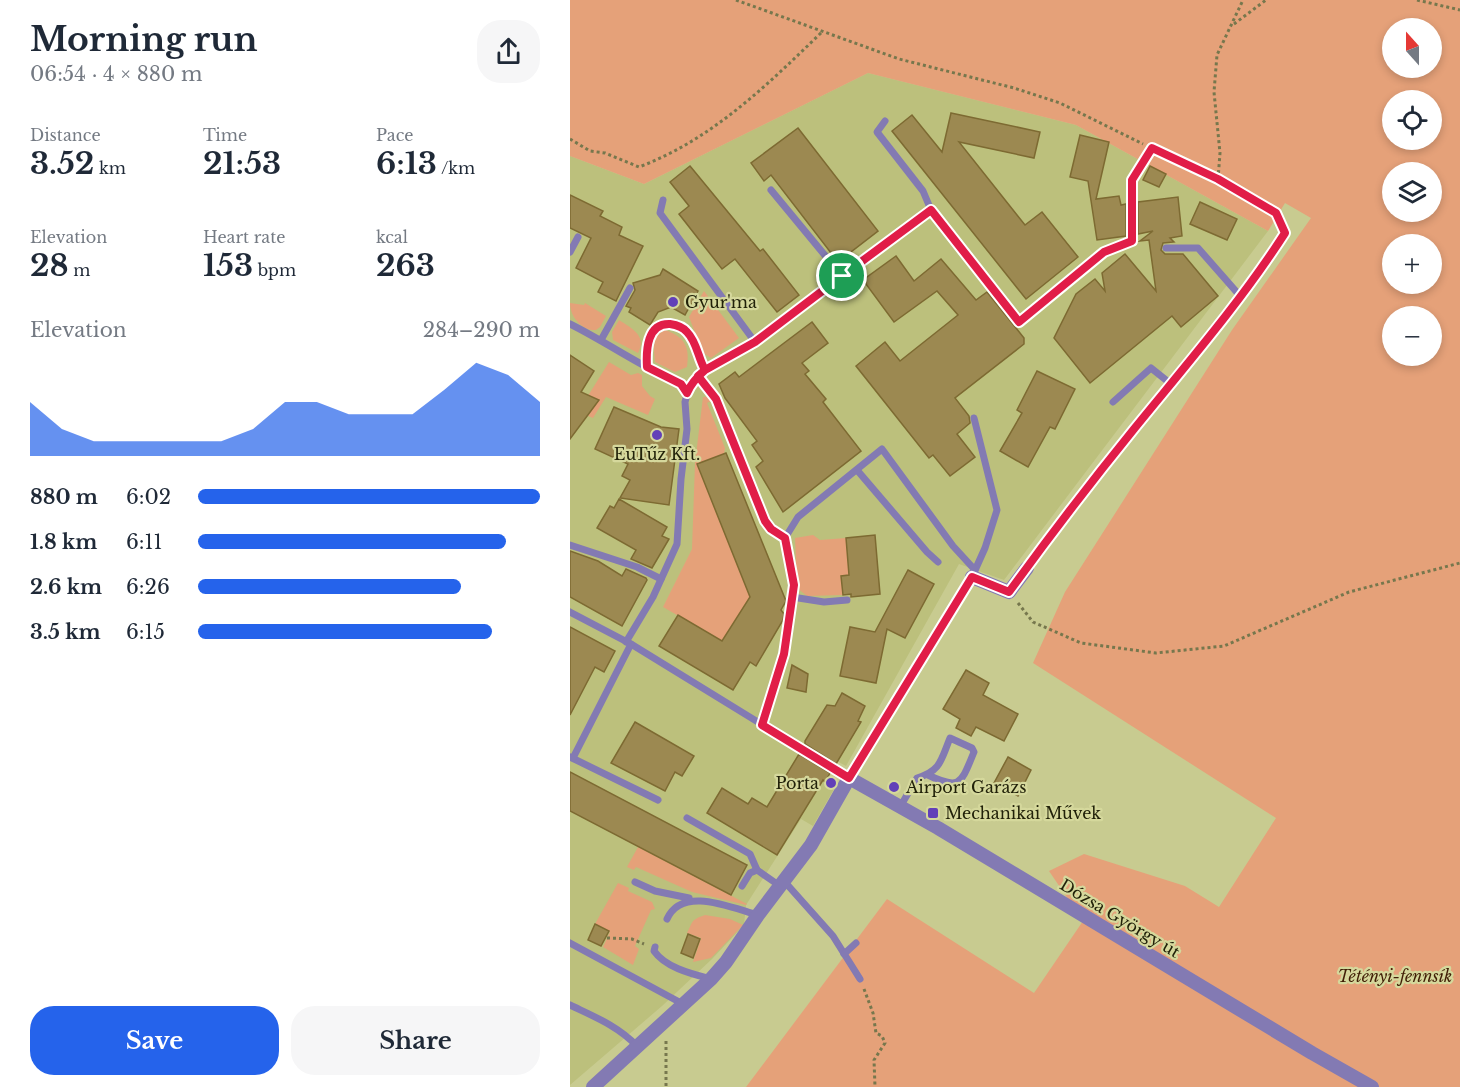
<!DOCTYPE html>
<meta charset="utf-8">
<style>
:root{--surface:#fff;--page:#f6f6f7;--text:#1f2937;--muted:#747a83;--accent:#2563eb}
body{margin:0;font-family:"Libre Baskerville",serif;background:var(--page);color:var(--text);height:100vh;display:flex;flex-direction:column;font-size:22px;white-space:nowrap}
*{box-sizing:border-box;margin:0}
p{font-size:20px;color:var(--muted)}
.icon{flex:none;width:33px;height:33px;fill:none;stroke:currentColor;stroke-width:2;stroke-linecap:round;stroke-linejoin:round}
.map{position:relative;flex:1;overflow:hidden}
.sheet{display:flex;flex-direction:column;background:var(--surface);width:570px}
.sheet>*{flex:none}
.needle{width:39px;rotate:339deg}
.fabs{position:absolute;left:812px;top:18px;display:grid;gap:12px}
.fabs a{display:grid;place-items:center;width:60px;height:60px;border-radius:50%;background:var(--surface);box-shadow:0 3px 9px #0003;font-size:30px}
.pin{position:absolute;display:grid;place-items:center;width:51px;height:51px;color:#fff;margin:-26px;border:3px solid #fff;border-radius:50%;box-shadow:0 2px 6px #0007}
.round{display:grid;place-items:center;flex:none;width:63px;height:63px;border-radius:24px;background:var(--page)}
.summary{display:flex;align-items:center;justify-content:space-between;height:102px;padding:0 30px}
h1{font-size:33px;font-weight:700;line-height:45px}
.metrics{display:grid;grid-template-columns:repeat(3,1fr);gap:9px;height:102px;padding:6px 30px}
.metrics div{display:grid;align-content:center}
.metrics b{font-size:30px;font-weight:700}
.metrics small{font-size:16px;font-weight:400}
.metrics p{font-size:16px}
.chart{height:168px;padding:12px 30px}
.chart p{display:flex;justify-content:space-between}
.chart svg{width:100%;height:108px;margin-top:6px;fill:var(--accent);opacity:.7}
.action{display:flex;gap:12px;margin-top:auto;padding:12px 30px}
.action a{flex:1;height:69px;border-radius:24px;background:var(--accent);color:#fff;font-size:24px;font-weight:700;line-height:69px;text-align:center}
.action a+a{background:var(--page);color:var(--text)}
ul{padding:0 30px;list-style:none;font-size:20px}
li{display:grid;grid-template-columns:96px 72px 1fr;align-items:center;height:45px}
li i{height:15px;border-radius:8px;background:var(--accent)}
main{display:flex;flex:1;min-height:0}
.map>svg:first-child{display:block}
</style>
<main>
<section class="sheet">
<div class="summary"><div><h1>Morning run</h1><p>06:54 · 4 × 880 m</p></div><a class="round"><svg class="icon" aria-label="share" viewBox="0 0 24 24"><path d="M12 15V3M7 8l5-5 5 5M5 13v7h14v-7"/></svg></a></div>
<div class="metrics">
<div><p>Distance</p><b>3.52<small> km</small></b></div>
<div><p>Time</p><b>21:53</b></div>
<div><p>Pace</p><b>6:13<small> /km</small></b></div>
</div>
<div class="metrics">
<div><p>Elevation</p><b>28<small> m</small></b></div>
<div><p>Heart rate</p><b>153<small> bpm</small></b></div>
<div><p>kcal</p><b>263</b></div>
</div>
<div class="chart"><p><span>Elevation</span>284–290 m</p>
<svg viewBox="0 0 160 44" preserveAspectRatio="none"><path d="M0 44V22L10 33L20 38L30 38L40 38L50 38L60 38L70 33L80 22L90 22L100 27L110 27L120 27L130 17L140 6L150 11L160 22V44z"/></svg>
</div>
<ul>
<li><b>880 m</b>6:02<i style="width:100%"></i></li>
<li><b>1.8 km</b>6:11<i style="width:90%"></i></li>
<li><b>2.6 km</b>6:26<i style="width:77%"></i></li>
<li><b>3.5 km</b>6:15<i style="width:86%"></i></li>
</ul>
<div class="action"><a>Save</a><a>Share</a></div>
</section>
<div class="map">
<svg width="890" height="1087" viewBox="0 0 890 1087">
<rect width="100%" height="100%" fill="#c8cb90"/>
<polygon fill="#bcc07c" points="298,73 506,125 698,231 434,580 389,564 276,766 265,760 258,775 268,782 243,826 231,819 176,905 174,925 142,959 92,1006 0,1085 0,156 74,184"/>
<g fill="#e5a179" fill-rule="evenodd">
<path d="M0,0H890V1087H176L317,899L464,993L513,921L479,871L514,854L615,886L649,907L706,818L463,663L495,592L662,330L741,218L715,203L698,231L506,125L298,73L74,184L0,156ZM822,28H861V68H822ZM822,100H861V140H822ZM822,172H861V212H822ZM822,244H861V284H822ZM822,316H861V356H822Z"/>
<polygon points="134,291 169,338 141,358 133,353 119,317"/>
<path d="M0,303L14,305L15,303L36,316L30,327L26,330C12,331 0,317 0,303Z"/>
<path d="M49,320C63,329 77,336 68,353L43,340L42,332Z"/>
<path d="M95,330C115,337 120,347 117,367L105,372L85,362C84,348 81,337 95,330Z"/>
<polygon points="39,362 61,375 68,373 72,375 72,386 80,396 85,399 78,415 36,397 23,418 8,412"/>
<polygon points="133,397 140,397 141,401 137,403 155,448 154,454 127,465 180,597 152,641 93,607 122,549 125,463"/>
<polygon points="243,535 250,540 276,538 279,575 271,576 273,595 237,596 227,588 225,538"/>
<polygon points="68,847 177,904 176,905 122,892 66,867 64,870 57,867"/>
<polygon points="48,883 59,888 58,891 82,902 85,909 81,910 65,946 69,949 63,965 33,947 40,932 25,924"/>
<path d="M135,915L160,919L173,925L141,958L123,962L131,938L117,933C123,922 120,920 135,915Z"/>
</g>
<g fill="#9c8951" stroke="#7d6a32" stroke-width="1.5">
<polygon points="381,113 470,132 464,158 389,142 455,225 472,212 508,257 456,299 322,131 342,115 372,152"/>
<polygon points="228,128 308,231 268,262 201,175 194,181 181,163"/>
<polygon points="510,135 539,142 526,199 549,196 551,205 556,204 556,236 527,240 518,181 500,177"/>
<polygon points="120,166 190,251 193,249 229,295 207,312 165,259 152,269 109,214 119,206 100,182"/>
<polygon points="580,166 596,174 589,187 573,180"/>
<polygon points="0,195 33,211 30,216 52,227 49,235 73,246 46,301 28,292 33,282 6,268 21,238 0,228"/>
<polygon points="608,197 612,236 600,238 604,242 593,243 591,250 595,254 613,254 648,296 611,327 602,316 520,383 484,338 506,294 525,279 535,291 532,273 555,254 586,291 579,240 570,241 583,231 568,234 568,202"/>
<polygon points="630,202 667,219 657,240 620,224"/>
<polygon points="326,256 344,281 371,259 406,300 417,292 454,338 454,344 385,398 399,416 400,423 387,434 405,457 380,476 363,455 359,458 286,366 315,342 330,361 388,315 367,291 324,322 293,280"/>
<polygon points="93,269 128,291 115,315 101,307 88,312 80,325 59,312 61,308 56,306 65,290 63,283 90,275"/>
<polygon points="242,322 258,343 232,363 239,371 235,374 256,399 253,402 291,451 213,512 186,467 193,461 182,445 187,441 155,398 149,384 165,372 169,377"/>
<polygon points="0,355 24,371 11,392 29,400 0,439"/>
<polygon points="467,371 505,389 485,429 480,427 458,467 430,451 452,413 447,410"/>
<polygon points="44,407 91,427 109,429 99,505 50,498 60,480 52,476 58,464 25,449"/>
<polygon points="156,453 216,601 211,610 214,614 213,620 186,666 180,662 163,690 89,646 108,615 152,641 180,597 127,464"/>
<polygon points="49,499 97,527 92,536 99,539 82,568 61,559 66,550 27,528 40,506 44,508"/>
<polygon points="305,535 310,594 281,597 281,594 273,595 271,576 279,575 276,538"/>
<polygon points="0,551 28,561 52,576 56,569 76,578 77,580 52,626 0,597"/>
<polygon points="338,570 364,584 335,638 317,629 306,683 270,676 280,627 305,632"/>
<polygon points="0,627 45,651 34,672 25,667 0,715"/>
<polygon points="222,665 238,674 236,692 217,688"/>
<polygon points="396,670 419,683 413,695 448,714 434,741 406,727 401,736 386,728 390,719 373,709"/>
<polygon points="272,693 295,706 288,721 291,722 266,764 235,744 235,741 257,705 265,706"/>
<polygon points="65,722 124,756 112,776 105,772 95,791 41,763"/>
<polygon points="229,754 260,773 255,782 253,780 207,855 137,813 152,788 178,804 182,798 197,807"/>
<polygon points="438,757 461,770 448,796 424,783"/>
<polygon points="0,772 177,865 161,895 0,811"/>
<polygon points="25,924 39,931 31,946 18,940"/>
<polygon points="118,934 130,939 123,958 111,953"/>
</g>
<g fill="none" stroke-linecap="round" stroke-linejoin="round">
<g stroke="#76774d" stroke-width="3" stroke-dasharray="3 3" stroke-linecap="butt">
<polyline points="166,0 329,59 444,88 490,103 573,144"/>
<polyline points="847,0 890,10"/>
<polyline points="664,24 696,0"/>
<path d="M0,139L20,151L35,153L69,167C143,139 197,85 253,31"/>
<polyline points="592,154 648,179 707,213 715,233 697,260"/>
<polyline points="648,179 650,153 644,92 647,55 673,0"/>
<polyline points="448,603 463,622 511,643 586,653 654,646 779,592 890,563"/>
<polyline points="37,938 62,939 74,944"/>
<polyline points="294,989 303,1013 306,1033 312,1036 315,1043 304,1060 305,1087"/>
<polyline points="96,1041 96,1087"/>
</g>
<g stroke="#837ab3" stroke-width="7">
<polyline points="315,121 307,132 353,191 361,210"/>
<polyline points="201,190 272,276"/>
<polyline points="93,200 90,213 185,342"/>
<polyline points="596,248 628,248 671,297"/>
<polyline points="0,252 8,237"/>
<path d="M0,324C30,339 57,357 86,372C98,379 109,381 117,393"/>
<polyline points="31,340 60,288"/>
<path d="M77,367C76,349 77,323 100,324C107,325 113,327 117,332C127,342 128,358 135,370"/>
<polyline points="128,377 146,399 195,521 202,529 215,538"/>
<polyline points="543,402 581,368 601,384"/>
<polyline points="287,470 357,552 368,562"/>
<polyline points="0,545 67,567 91,579"/>
<polyline points="457,568 562,431 660,312 692,269"/>
<polyline points="222,597 254,602 277,600"/>
<polyline points="0,612 61,644 279,778 402,577 415,548 427,510 404,418"/>
<polyline points="56,642 83,597 107,544 111,479 117,429 115,402 120,384 135,370 185,342 361,210 449,322 534,252 562,241 562,180 582,148"/>
<polyline points="192,725 214,654 224,584 215,538 228,517 312,449 383,546 405,570"/>
<polyline points="0,757 88,800"/>
<polyline points="3,758 61,644"/>
<path d="M330,807L347,778C371,771 371,760 380,738L402,748L404,752C391,783 391,791 358,775"/>
<polyline points="117,818 180,854 187,870 210,886"/>
<polyline points="214,881 263,936 290,979"/>
<polyline points="65,882 85,891 119,898"/>
<polyline points="172,886 180,873 187,870"/>
<path d="M97,919C112,885 162,908 188,915"/>
<polyline points="0,943 113,1004"/>
<path d="M85,947L84,951C96,968 122,974 141,979"/>
<polyline points="274,954 286,943"/>
<path d="M0,1005C25,1017 48,1026 67,1046"/>
</g>
<g stroke="#837ab3" stroke-width="14">
<polyline points="402,577 439,592 457,568"/>
<polyline points="23,1087 141,979 156,962 188,915 241,845 279,778 368,828 742,1053 802,1087"/>
</g>
</g>
<g fill="none" stroke-linecap="round" stroke-linejoin="round">
<defs>
<path id="route" d="M272,276L185,342L135,370C127,377 121,383 117,393L111,384L77,367C76,350 77,323 100,324C107,325 113,327 117,332C127,342 128,358 135,370L128,376L146,399L195,521L201,529L215,538L224,585L214,654L192,725L279,778L402,577L439,592C479,537 521,482 564,429C616,365 670,303 715,233L706,213L648,179L582,148L562,180V241L534,252L449,322L361,210L272,276"/>
</defs>
<use href="#route" stroke="#fff" stroke-width="12"/>
<use href="#route" stroke="#e11d48" stroke-width="8"/>
</g>
<g fill="#6240b8" stroke="#d5d89c" stroke-width="2">
<circle cx="103" cy="302" r="6"/>
<circle cx="87" cy="435" r="6"/>
<circle cx="261" cy="783" r="6"/>
<circle cx="324" cy="787" r="6"/>
<rect x="357" y="807" width="12" height="12" rx="3"/>
</g>
<g text-anchor="middle" dominant-baseline="central" stroke-width="4.5" stroke-linejoin="round" paint-order="stroke">
<g font-size="16" fill="#212109" stroke="#d5d89c" text-anchor="start">
<text x="115" y="302">Gyur'ma</text>
<text x="87" y="454" text-anchor="middle">EuTűz Kft.</text>
<text x="249" y="783" text-anchor="end">Porta</text>
<text x="336" y="787">Airport Garázs</text>
<text x="375" y="813">Mechanikai Művek</text>
</g>
<g font-size="16" fill="#212109" stroke="#d5d89c">
<text transform="translate(550 918) rotate(31)">Dózsa György út</text>
</g>
<g font-size="16" font-style="italic" fill="#411e06" stroke="#d5d89c">
<text x="825" y="976">Tétényi-fennsík</text>
</g>
</g>
</svg>
<div class="fabs">
<a><svg class="needle" viewBox="-14 -14 28 28"><path d="M0-13l5 13h-10z" fill="#e53935"/><path d="M0 13l5-13h-10z" fill="#747a83"/></svg></a>
<a><svg class="icon" aria-label="locate" viewBox="0 0 24 24"><circle cx="12" cy="12" r="6"/><path d="M12 2v4M12 18v4M2 12h4M18 12h4"/></svg></a>
<a><svg class="icon" aria-label="layers" viewBox="0 0 24 24"><path d="M12 4l9 5-9 5-9-5zM3 14l9 5 9-5"/></svg></a>
<a>+</a>
<a>−</a>
</div>
<div class="pin" style="left:272px;top:276px;background:#1e9e55"><svg class="icon" aria-label="arrive" viewBox="0 0 24 24"><path d="M6 21V4h12l-3 4 3 4H6"/></svg></div>
</div>
</main>
